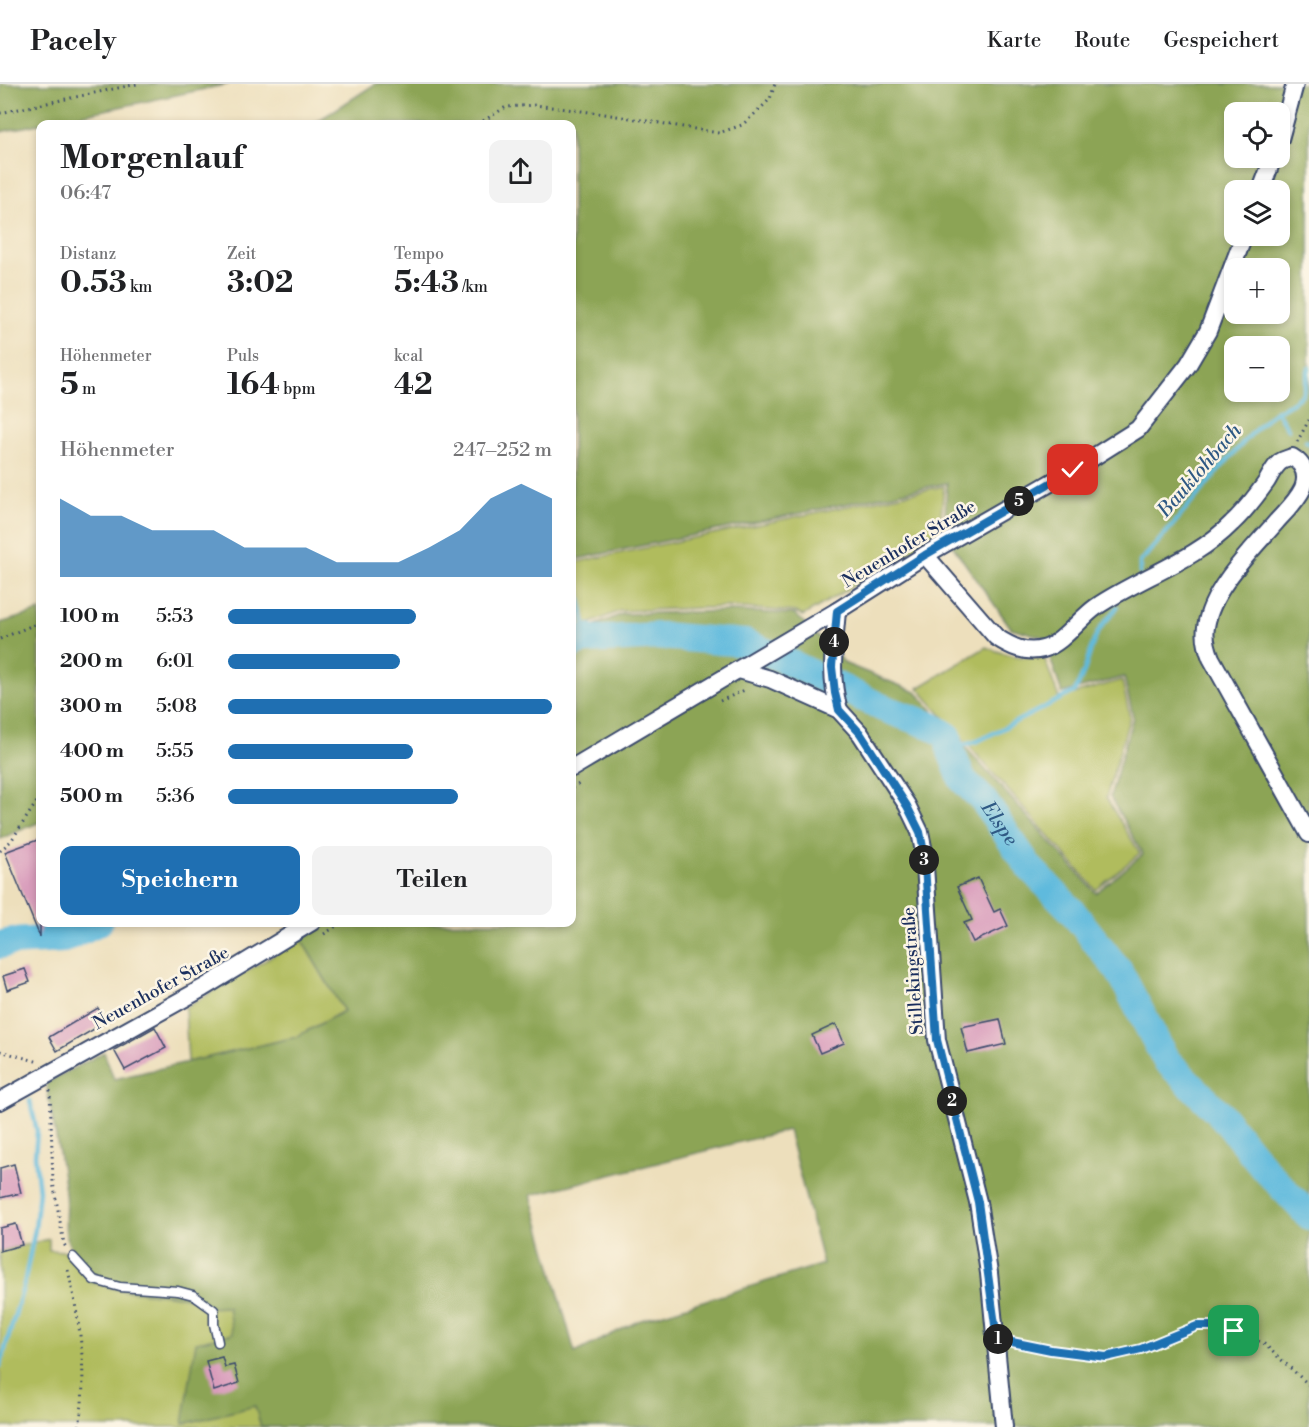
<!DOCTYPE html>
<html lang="de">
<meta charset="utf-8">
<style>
:root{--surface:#fff;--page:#f2f2f2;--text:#202124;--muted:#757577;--line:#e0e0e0;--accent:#1f6fb2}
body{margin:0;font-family:"Libre Bodoni",serif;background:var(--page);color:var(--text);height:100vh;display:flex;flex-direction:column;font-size:22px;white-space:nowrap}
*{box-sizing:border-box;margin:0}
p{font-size:20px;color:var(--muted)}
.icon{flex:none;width:33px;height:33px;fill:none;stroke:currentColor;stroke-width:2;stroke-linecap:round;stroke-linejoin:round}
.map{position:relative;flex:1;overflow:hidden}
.side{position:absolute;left:36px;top:36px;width:540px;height:807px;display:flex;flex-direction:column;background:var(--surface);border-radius:12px;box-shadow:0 3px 9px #0003}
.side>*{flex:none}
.fabs{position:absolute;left:1224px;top:18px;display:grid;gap:12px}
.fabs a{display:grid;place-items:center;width:66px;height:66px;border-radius:12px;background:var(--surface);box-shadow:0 3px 9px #0003;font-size:30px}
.pin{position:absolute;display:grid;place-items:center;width:51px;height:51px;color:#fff;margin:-26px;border-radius:12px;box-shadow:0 3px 9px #0006}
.km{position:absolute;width:30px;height:30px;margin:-15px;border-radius:50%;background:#222;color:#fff;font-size:16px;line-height:30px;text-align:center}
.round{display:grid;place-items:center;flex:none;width:63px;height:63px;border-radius:12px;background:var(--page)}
.head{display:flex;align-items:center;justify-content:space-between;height:102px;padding:0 24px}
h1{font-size:33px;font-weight:700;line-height:45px}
.figures{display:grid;grid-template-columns:repeat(3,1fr);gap:9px;height:102px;padding:6px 24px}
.figures div{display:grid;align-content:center}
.figures b{font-size:30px;font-weight:700}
.figures small{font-size:16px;font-weight:400}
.figures p{font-size:16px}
.chart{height:168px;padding:12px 24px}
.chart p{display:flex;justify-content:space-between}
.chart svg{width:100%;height:108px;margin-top:6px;fill:var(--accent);opacity:.7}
.cta{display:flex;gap:12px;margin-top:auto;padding:12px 24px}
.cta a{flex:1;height:69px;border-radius:12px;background:var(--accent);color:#fff;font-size:24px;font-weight:700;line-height:69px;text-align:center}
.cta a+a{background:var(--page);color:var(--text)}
ul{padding:0 24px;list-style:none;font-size:20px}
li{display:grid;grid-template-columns:96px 72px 1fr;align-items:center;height:45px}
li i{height:15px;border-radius:8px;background:var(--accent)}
header{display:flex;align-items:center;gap:36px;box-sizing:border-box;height:84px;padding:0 30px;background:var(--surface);border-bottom:2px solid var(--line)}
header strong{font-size:28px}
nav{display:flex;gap:33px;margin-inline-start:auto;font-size:21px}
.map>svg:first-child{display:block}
</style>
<header>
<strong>Pacely</strong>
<nav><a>Karte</a><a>Route</a><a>Gespeichert</a></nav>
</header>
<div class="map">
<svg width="1309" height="1343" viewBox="0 0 1309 1343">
<rect width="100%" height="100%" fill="#fcf5e5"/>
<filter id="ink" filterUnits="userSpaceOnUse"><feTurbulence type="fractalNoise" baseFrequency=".0167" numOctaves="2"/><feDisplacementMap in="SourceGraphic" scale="12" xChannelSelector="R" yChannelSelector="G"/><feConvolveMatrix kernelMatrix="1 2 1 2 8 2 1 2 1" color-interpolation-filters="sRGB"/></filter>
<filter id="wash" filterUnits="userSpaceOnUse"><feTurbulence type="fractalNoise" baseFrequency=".008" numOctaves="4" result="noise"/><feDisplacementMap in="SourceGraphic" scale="24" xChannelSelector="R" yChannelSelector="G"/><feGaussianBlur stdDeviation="1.35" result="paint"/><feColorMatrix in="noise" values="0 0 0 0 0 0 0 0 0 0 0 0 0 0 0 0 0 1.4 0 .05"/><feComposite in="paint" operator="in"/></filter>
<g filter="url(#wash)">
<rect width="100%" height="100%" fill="#eddfbc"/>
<g fill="#b0bc5d" stroke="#66765e" stroke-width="1.5">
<polygon points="944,402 939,451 803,532 796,528 729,523 620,527 572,547 572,479"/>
<path d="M986,563C1006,571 1022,575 1044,573L1059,614L1122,596L1130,633L1106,714L1140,769L1096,806L918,604Z"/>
<polygon points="301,855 344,927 296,953 188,978 185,924"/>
<polygon points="49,1155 49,1166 64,1167 90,1198 119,1206 189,1213 204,1224 228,1222 439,1343 0,1343 0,1167"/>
</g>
<g fill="#8ca454" stroke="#546a59" stroke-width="1.5" fill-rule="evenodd">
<polygon points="0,0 229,0 0,48"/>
<path d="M375,0H1309V1343H261L255,1322L183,1340L196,1258L232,1250L228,1223L203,1224L189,1213L119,1206L90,1198L64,1167H73C60,1150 68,1129 65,1109C61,1072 52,1036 46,999L104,968L114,995L296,953L344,927L301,855L328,839L572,838V551L622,530L729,527L795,530L846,580L916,608L1096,809L1143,770L1110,713L1133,633L1124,593L1062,609L1043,553L1011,544L944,450L947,399L572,476V40H313ZM1234,28H1280V74H1234ZM1234,106H1280V152H1234ZM1234,184H1280V230H1234ZM1234,262H1280V308H1234ZM788,1046L823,1180L638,1237L575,1269L531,1111Z"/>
<polygon points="40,527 40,738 0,755 0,539"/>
</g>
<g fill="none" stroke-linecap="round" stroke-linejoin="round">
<g stroke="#5fbadd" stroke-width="4.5">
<polyline points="1276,326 1288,345"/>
<polyline points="1306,357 1309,359"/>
<polyline points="572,481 582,525 587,553"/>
<path d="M1140,489V478C1183,432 1220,380 1265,336C1274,327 1297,318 1302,310C1307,303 1306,292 1309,284"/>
<path d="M950,665L978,657L1074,608C1087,589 1087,570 1097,550C1102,540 1111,532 1117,523"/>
<polyline points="0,1282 24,1200 35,1145 39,1107 35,1072 37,1047 30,1017"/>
</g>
<g stroke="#5fbadd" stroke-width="28">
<path id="s1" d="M572,561L587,553V556L661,552L745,559L778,573L883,624L932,642L948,652L950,665L962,695L983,716L1030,784L1071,826L1119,887L1166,976L1222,1032L1264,1084L1309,1132"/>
<polyline points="0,861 11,858 64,855 99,838"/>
</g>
</g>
<g id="blocks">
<g fill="#d99dbc">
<polygon points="40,755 40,853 5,768"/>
<polygon points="978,794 994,828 1000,825 1008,842 973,858 964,839 972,836 957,803"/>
<polygon points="25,885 30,898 7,906 3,892"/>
<polygon points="98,924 106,938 57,967 49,953"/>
<polygon points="1000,935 1006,960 968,969 961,943"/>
<polygon points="836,940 844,959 820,969 812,951"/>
<polygon points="155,943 166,964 125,986 114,966"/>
<polygon points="14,1080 21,1109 0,1114 0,1084"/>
<polygon points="16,1140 22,1161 0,1167 0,1144"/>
<polygon points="222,1273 225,1283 234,1281 239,1299 214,1307 206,1277"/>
</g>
</g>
</g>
<g filter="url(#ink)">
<use href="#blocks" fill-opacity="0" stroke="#3a496c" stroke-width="1.5"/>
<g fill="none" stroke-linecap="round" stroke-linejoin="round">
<defs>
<polyline id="service" points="73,1173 94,1196 120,1203 178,1207 193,1211 214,1226 214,1240 218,1258"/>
<g id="minor">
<polyline points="1280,55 1295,0"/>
<polyline points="1261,106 1273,74"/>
<path d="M925,471L996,553C1010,562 1025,570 1043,565C1062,560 1080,534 1096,523C1140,493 1195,477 1232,439C1245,427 1257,411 1267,397C1271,390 1274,383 1280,378C1284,375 1288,375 1292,373C1304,380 1308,391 1303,404C1297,417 1286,427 1277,437C1253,465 1211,505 1206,543C1204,554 1207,564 1211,574L1309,750"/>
<path d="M837,527C834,563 829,590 839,626"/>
<polyline points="739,586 770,595 839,626 860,649 907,721 920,748 924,768 937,956 978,1118 989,1189 1004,1343"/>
<polyline points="572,684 837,527 925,471 1073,386 1138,345 1188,281 1208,247 1244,152"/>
<polyline points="0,1017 203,904 312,838"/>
</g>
</defs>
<use href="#service" stroke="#3a496c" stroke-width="11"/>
<use href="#minor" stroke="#3a496c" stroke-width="20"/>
<g stroke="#3a496c" stroke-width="3" stroke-dasharray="1.5 4.5" stroke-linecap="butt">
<polyline points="0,29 137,0"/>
<polyline points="478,40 506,23 535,21 605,30 719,49 742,41 758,27 770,15 775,0"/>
<polyline points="1297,358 1309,336"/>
<polyline points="0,555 40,538"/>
<polyline points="720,617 747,605"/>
<polyline points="572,704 579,700"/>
<polyline points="0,767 11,757 40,713"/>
<polyline points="324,850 343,838"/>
<polyline points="0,967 39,978"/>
<polyline points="50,1006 53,1098 64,1160 67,1165"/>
<path d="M68,1186C80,1238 88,1290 79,1343"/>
<polyline points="1010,1257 1078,1271 1106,1273 1141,1265 1197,1242 1216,1242 1234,1247 1263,1259 1309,1301"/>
</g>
<use href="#service" stroke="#fff" stroke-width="8"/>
<use href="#minor" stroke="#fff" stroke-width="16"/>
</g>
</g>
<g fill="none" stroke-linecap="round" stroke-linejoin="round" filter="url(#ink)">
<defs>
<polyline id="route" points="1073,386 925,471 837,527 832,583 835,609 839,626 860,649 907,722 920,748 924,768 937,956 978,1118 997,1255 1051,1266 1106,1273 1141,1265 1197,1242 1216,1242 1234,1247"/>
</defs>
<use href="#route" stroke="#fff" stroke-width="12"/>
<use href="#route" stroke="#1f6fb2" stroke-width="8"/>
</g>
<g text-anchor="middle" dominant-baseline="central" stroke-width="5" stroke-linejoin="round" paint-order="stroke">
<g font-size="18" fill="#1b2f5e" stroke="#fcf5e5">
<text transform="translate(909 460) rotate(-31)">Neuenhofer Straße</text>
<text transform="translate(913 887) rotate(-94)">Stillekingstraße</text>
<text transform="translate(161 904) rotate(-29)">Neuenhofer Straße</text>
</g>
<g font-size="20" font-style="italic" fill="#2f5984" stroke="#fcf5e5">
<text transform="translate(1200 387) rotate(-49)">Bauklohbach</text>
<text stroke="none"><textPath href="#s1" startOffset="506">Elspe</textPath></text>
</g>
</g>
</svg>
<div class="fabs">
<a><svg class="icon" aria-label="locate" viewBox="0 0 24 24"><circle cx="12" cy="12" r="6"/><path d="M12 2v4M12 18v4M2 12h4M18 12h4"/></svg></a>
<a><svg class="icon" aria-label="layers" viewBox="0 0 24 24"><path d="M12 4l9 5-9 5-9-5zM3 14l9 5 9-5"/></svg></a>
<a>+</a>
<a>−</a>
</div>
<div class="pin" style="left:1234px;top:1247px;background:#1e9e55"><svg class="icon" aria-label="arrive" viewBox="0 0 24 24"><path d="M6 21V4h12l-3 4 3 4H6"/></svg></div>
<div class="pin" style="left:1073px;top:386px;background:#d93025"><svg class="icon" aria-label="check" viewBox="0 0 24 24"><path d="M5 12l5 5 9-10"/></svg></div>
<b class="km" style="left:998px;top:1255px">1</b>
<b class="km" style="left:952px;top:1017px">2</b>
<b class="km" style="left:924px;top:776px">3</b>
<b class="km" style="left:834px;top:558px">4</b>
<b class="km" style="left:1019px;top:417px">5</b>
<section class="side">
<div class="head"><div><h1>Morgenlauf</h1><p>06:47</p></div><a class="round"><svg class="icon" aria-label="share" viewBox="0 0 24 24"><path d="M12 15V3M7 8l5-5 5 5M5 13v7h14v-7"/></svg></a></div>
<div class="figures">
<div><p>Distanz</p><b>0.53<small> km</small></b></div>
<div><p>Zeit</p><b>3:02</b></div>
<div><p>Tempo</p><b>5:43<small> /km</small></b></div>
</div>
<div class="figures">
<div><p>Höhenmeter</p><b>5<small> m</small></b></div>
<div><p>Puls</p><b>164<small> bpm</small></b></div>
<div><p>kcal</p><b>42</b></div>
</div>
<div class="chart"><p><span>Höhenmeter</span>247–252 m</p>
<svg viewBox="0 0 160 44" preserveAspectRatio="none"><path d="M0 44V12L10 19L20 19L30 25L40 25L50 25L60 32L70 32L80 32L90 38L100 38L110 38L120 32L130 25L140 12L150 6L160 12V44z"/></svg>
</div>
<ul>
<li><b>100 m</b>5:53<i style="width:58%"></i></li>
<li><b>200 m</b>6:01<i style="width:53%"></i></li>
<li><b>300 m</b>5:08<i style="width:100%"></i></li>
<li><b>400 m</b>5:55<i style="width:57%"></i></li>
<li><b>500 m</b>5:36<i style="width:71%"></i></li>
</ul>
<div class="cta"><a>Speichern</a><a>Teilen</a></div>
</section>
</div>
